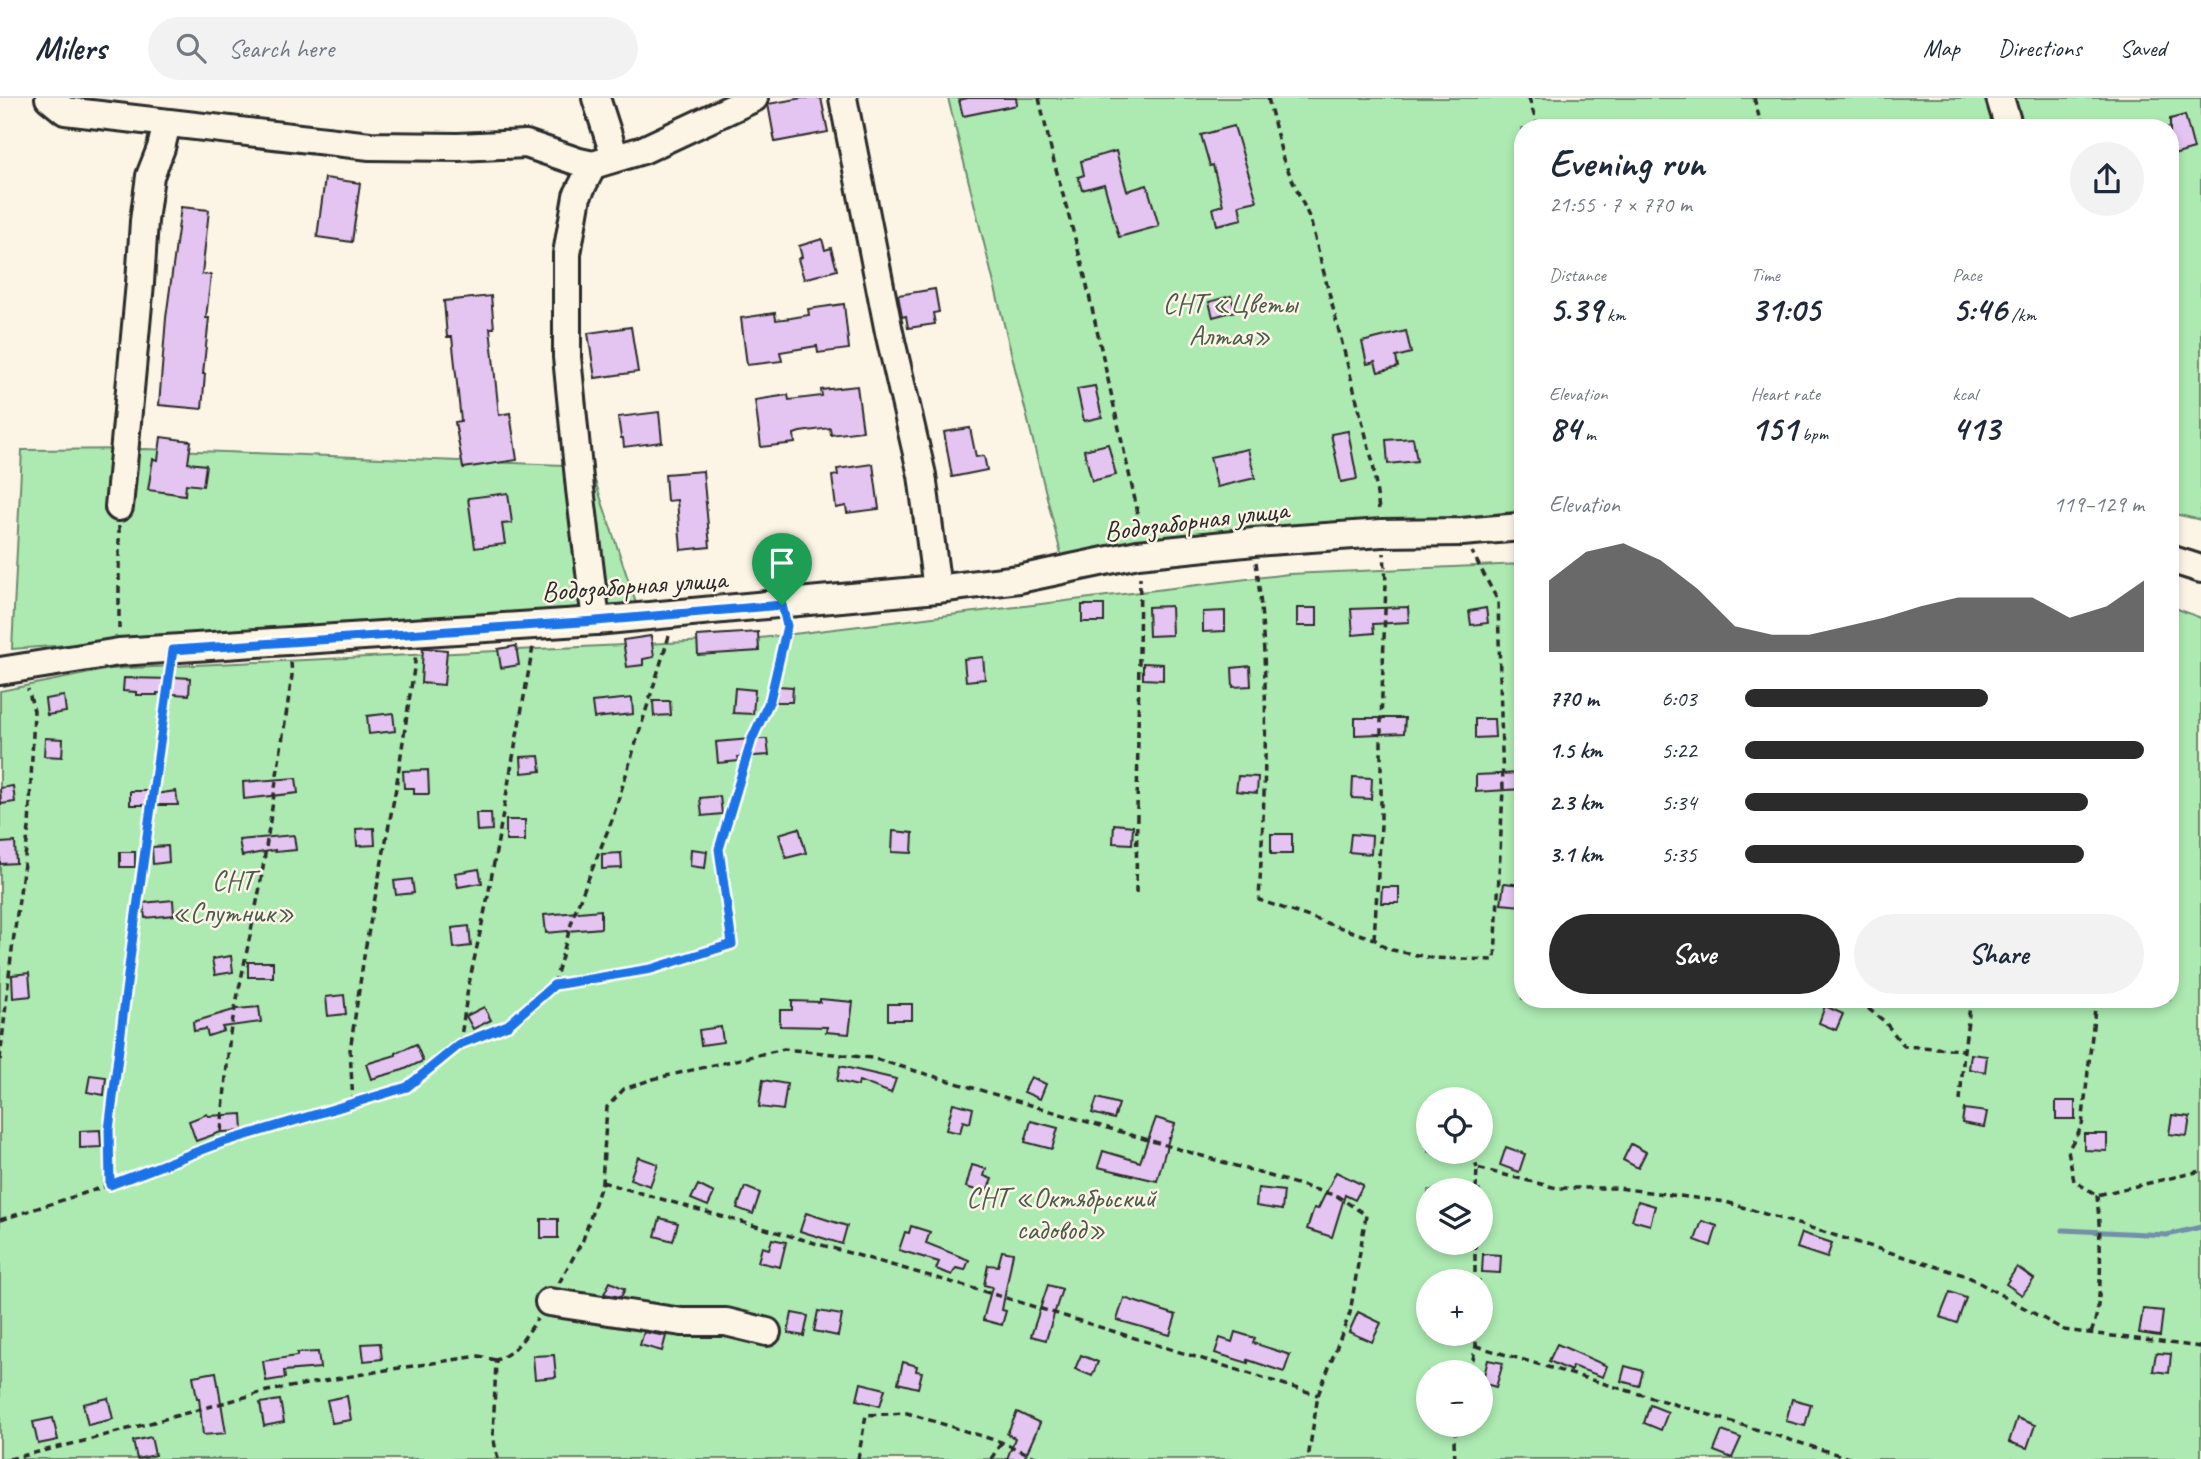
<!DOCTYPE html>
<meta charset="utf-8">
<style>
:root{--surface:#fff;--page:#f2f2f3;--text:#1f2937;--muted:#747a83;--line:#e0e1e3;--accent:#2b2b2b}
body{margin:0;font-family:Caveat,sans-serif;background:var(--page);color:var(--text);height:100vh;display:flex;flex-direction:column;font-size:26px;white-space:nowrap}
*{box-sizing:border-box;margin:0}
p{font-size:23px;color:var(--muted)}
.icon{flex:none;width:38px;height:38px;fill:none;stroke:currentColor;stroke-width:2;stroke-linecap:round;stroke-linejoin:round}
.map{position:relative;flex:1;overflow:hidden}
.drawer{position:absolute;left:1514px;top:21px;width:665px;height:889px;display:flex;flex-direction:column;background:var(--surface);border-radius:28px;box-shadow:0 4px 10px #0003}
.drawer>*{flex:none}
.fabs{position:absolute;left:1416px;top:989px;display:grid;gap:14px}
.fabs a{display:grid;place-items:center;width:77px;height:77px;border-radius:50%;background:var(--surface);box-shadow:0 4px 10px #0003;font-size:35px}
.pin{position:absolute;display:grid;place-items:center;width:60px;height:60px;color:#fff;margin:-72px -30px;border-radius:50% 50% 50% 0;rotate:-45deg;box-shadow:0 0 7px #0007}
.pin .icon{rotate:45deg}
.round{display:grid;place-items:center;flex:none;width:74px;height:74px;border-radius:37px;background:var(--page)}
.overview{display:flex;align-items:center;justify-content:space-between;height:119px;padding:0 35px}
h1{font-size:38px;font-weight:700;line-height:52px}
.figures{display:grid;grid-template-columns:repeat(3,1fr);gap:10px;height:119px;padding:7px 35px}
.figures div{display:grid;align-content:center}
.figures b{font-size:35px;font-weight:700}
.figures small{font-size:19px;font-weight:400}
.figures p{font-size:19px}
.chart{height:196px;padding:14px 35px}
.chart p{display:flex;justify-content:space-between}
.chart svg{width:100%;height:126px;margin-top:7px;fill:var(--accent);opacity:.7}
.button{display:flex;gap:14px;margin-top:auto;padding:14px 35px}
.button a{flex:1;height:80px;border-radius:42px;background:var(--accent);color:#fff;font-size:28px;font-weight:700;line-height:80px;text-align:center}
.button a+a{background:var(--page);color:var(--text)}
ul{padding:0 35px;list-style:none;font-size:23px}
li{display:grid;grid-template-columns:112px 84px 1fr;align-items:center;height:52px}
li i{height:18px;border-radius:9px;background:var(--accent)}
header{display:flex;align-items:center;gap:42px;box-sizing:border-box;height:98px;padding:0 35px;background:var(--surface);border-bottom:2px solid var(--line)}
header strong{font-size:33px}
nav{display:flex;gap:38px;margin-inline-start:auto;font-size:24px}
.search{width:490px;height:63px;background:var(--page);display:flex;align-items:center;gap:18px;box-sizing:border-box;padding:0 24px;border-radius:38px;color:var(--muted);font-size:26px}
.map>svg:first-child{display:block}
</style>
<header>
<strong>Milers</strong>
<div class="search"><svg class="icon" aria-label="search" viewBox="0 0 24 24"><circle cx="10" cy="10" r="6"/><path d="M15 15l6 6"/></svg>Search here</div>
<nav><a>Map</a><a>Directions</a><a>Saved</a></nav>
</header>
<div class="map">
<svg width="2201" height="1361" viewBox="0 0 2201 1361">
<rect width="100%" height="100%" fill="#fcf5e5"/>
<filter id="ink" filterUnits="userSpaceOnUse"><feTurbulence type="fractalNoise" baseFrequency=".0143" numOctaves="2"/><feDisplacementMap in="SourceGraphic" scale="14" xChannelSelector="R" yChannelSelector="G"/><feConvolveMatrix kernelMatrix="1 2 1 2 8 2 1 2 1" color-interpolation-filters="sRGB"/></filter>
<g filter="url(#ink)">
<g fill="#aceab1" stroke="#6c8a6e" stroke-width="2" fill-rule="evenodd">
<polygon points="948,0 2201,0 2201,422 2170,415 2170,30 1522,30 1522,413 1062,460"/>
<polygon points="146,351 590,368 636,505 12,551 22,352"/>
<path d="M1522,466V901H2170V508L2201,520V1361H0V593L110,571L752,541L1289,476ZM1428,1001H1480V1054H1428ZM1428,1092H1480V1144H1428ZM1428,1183H1480V1236H1428ZM1428,1274H1480V1326H1428Z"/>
</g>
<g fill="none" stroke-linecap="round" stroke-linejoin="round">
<polyline stroke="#738faa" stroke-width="5" points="2063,1132 2167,1137 2201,1129"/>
</g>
<g fill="#e4c4f1" stroke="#2b2b2b" stroke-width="2">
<polygon points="802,0 821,0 828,34 775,44 768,6"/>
<polygon points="968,0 1016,0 1017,7 963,18 959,2"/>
<polygon points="2185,17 2194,51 2170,58 2170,21"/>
<polygon points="1234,28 1257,103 1239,107 1242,121 1217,127 1213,110 1223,107 1213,67 1210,68 1201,37"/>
<polygon points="1116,53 1127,93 1147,87 1159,128 1119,139 1104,86 1082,92 1078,79 1084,77 1081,63"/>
<polygon points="325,80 360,85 352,144 317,139"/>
<polygon points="181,109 209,112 202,176 211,177 206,220 209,220 203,276 205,276 202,311 159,307 166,220"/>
<polygon points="822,141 825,152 831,150 837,172 804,181 798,161 802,159 799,148"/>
<polygon points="935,191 939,214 933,215 935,226 908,230 906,218 902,219 898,197"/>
<polygon points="491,198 494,230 490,230 499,317 510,315 517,362 463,370 455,324 461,323 452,239 447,239 444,203"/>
<polygon points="1231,198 1235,213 1213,219 1209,204"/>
<polygon points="844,206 849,251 818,255 817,248 780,254 782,263 747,267 741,220 775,215 776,222 791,220 809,217 808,211"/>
<polygon points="631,229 638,274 595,280 588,235"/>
<polygon points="1406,233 1411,255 1396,259 1398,269 1378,274 1375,264 1367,266 1362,244"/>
<polygon points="857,288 863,333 831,337 830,330 800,334 794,336 795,345 761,349 755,302 788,297 789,302 822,298 821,292"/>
<polygon points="1095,288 1102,319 1084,323 1077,291"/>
<polygon points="659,314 662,344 624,349 623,340 621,340 618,319"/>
<polygon points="970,330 976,359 984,358 987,372 952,379 944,334"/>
<polygon points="1348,333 1357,381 1341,384 1331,336"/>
<polygon points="161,339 191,343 188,365 206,367 203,388 186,386 185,397 148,392 153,361 158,362"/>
<polygon points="1413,340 1417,363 1388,366 1386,342"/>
<polygon points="1108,346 1116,377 1092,383 1084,352"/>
<polygon points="1248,351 1255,380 1217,389 1210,359"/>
<polygon points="873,366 879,411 847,415 846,408 836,410 832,378 838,377 837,371"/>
<polygon points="703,373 710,449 681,452 677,402 667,403 665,376"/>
<polygon points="508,395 512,425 502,426 505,446 475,450 468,400"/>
<rect x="1082" y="507" width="22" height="17"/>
<polygon points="1171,508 1172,537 1149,538 1148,509"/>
<polygon points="1408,509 1409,524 1373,526 1374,535 1353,537 1351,511"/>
<rect x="1297" y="510" width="20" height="18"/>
<polygon points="1486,510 1488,525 1471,527 1469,513"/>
<polygon points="1225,513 1225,533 1203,534 1203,514"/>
<polygon points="758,534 759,553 698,557 697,538"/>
<polygon points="651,538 654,559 643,561 643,567 627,569 623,542"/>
<polygon points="516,548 519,567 501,570 498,551"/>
<polygon points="423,550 447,552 444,587 421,585"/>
<polygon points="983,559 985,581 966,583 964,561"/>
<polygon points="1143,565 1163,566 1163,582 1143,581"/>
<polygon points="1250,568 1251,588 1233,589 1232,570"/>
<polygon points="174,579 190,580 189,597 157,595 157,597 136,597 136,594 123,593 124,580 174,581"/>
<polygon points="777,588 793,589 792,604 776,604"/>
<polygon points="735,590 755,592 753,616 733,615"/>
<polygon points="64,598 66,614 47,617 45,601"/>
<polygon points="632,600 633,616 594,620 592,604"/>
<polygon points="653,603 670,603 671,617 654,618"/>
<polygon points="393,615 395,633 369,636 367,618"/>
<polygon points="1355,620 1405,620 1404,635 1355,637"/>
<polygon points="1475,621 1494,621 1495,639 1475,640"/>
<polygon points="45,640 63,641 62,659 44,658"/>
<polygon points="751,641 767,641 769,657 738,659 739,663 718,665 716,644"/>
<polygon points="539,658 541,673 522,675 521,659"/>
<polygon points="428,672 429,696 414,696 414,690 404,690 403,673"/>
<polygon points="1522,675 1522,691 1476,694 1476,677"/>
<polygon points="1238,678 1258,679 1257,695 1236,693"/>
<polygon points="1353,679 1372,680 1371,701 1352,700"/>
<polygon points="296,680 298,695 244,701 243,684"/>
<polygon points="13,688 15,704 1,706 0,690"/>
<polygon points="130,693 148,693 148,697 176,693 178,707 130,707"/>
<polygon points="720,698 722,716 702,718 700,700"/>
<polygon points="476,715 491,715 492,732 477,733"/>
<rect x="506" y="722" width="19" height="21"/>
<polygon points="1114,726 1133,728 1132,746 1113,745"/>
<polygon points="374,730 375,747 357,748 356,731"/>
<polygon points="799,730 806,755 786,760 779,736"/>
<polygon points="893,733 913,735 912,755 892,754"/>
<rect x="1271" y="736" width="21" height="20"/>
<polygon points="1351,736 1372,738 1371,756 1349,754"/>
<polygon points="294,737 296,752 275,754 275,752 242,758 239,742"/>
<polygon points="15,744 16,765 0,766 0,745"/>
<polygon points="168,748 169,764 153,766 152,749"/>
<polygon points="691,751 707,753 705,770 690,768"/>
<rect x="120" y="754" width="15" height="15"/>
<polygon points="621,755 622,770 602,771 602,756"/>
<polygon points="479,771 482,785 458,789 455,775"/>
<polygon points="412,781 414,795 396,797 394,783"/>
<polygon points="1504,785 1522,787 1522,808 1501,806"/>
<polygon points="1382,789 1399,789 1399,805 1381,805"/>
<polygon points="173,802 174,817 145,820 143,805"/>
<polygon points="601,812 601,830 546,835 544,817"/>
<polygon points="469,828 471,848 454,850 452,830"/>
<polygon points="231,858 233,874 215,877 212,861"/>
<rect x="248" y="864" width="25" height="15"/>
<polygon points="29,875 31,898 13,900 12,877"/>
<polygon points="344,897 346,916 328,918 326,899"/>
<polygon points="820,901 853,904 849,936 826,934 827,929 780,928 780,912 792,912 792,903 820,904"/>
<rect x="888" y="906" width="24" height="16"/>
<polygon points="1825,908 1843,916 1836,932 1819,925"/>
<polygon points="259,909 261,924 222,929 224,933 208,938 206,931 194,933 193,924 237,911"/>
<polygon points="484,909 491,922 473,931 466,918"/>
<polygon points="721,929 723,944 701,947 699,932"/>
<polygon points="416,946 423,963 403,972 371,981 366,966 396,957 396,955"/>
<polygon points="1971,956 1987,958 1985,974 1969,971"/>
<polygon points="840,968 896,981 891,995 859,983 858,988 837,983"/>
<polygon points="90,977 106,979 104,997 87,994"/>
<polygon points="1031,979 1046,986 1040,1001 1024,994"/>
<polygon points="763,982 787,986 783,1012 759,1009"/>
<polygon points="1097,1000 1119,1006 1114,1021 1092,1015"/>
<rect x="2056" y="1003" width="19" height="18"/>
<polygon points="953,1005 973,1010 970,1025 963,1023 960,1035 946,1032"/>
<polygon points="1964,1011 1987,1014 1984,1029 1962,1025"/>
<polygon points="207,1016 208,1018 242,1016 243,1033 221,1034 196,1043 189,1023"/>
<polygon points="2172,1017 2190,1019 2187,1038 2169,1036"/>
<polygon points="1156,1020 1175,1026 1170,1040 1169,1040 1157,1083 1098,1069 1103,1053 1140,1064"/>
<polygon points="1031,1023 1058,1030 1052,1051 1025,1044"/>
<polygon points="100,1032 101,1049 80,1050 80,1033"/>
<polygon points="2084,1036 2107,1036 2107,1053 2084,1052"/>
<polygon points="1631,1046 1646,1054 1638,1070 1623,1062"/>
<polygon points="1506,1049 1525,1056 1519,1074 1500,1067"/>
<polygon points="638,1059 658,1066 650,1088 630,1081"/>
<polygon points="972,1067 986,1071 984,1078 992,1081 986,1095 966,1089"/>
<polygon points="1336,1074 1363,1087 1355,1102 1345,1097 1332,1139 1307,1131 1314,1110 1318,1111"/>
<polygon points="698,1087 714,1095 708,1108 691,1101"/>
<polygon points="745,1089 760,1095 753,1116 737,1110"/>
<polygon points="1258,1090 1284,1093 1282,1112 1256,1108"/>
<polygon points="1638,1103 1655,1108 1650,1127 1632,1122"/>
<polygon points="806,1115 847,1128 842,1146 800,1133"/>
<polygon points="660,1120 678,1125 673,1143 655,1138"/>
<rect x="541" y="1121" width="17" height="19"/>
<polygon points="1702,1123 1717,1128 1711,1148 1695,1142"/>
<polygon points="911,1128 930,1134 926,1145 969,1162 965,1172 956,1170 952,1177 936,1171 939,1164 899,1152 905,1134 909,1135"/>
<polygon points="1802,1135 1832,1145 1827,1160 1797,1150"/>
<polygon points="772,1141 786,1144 780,1169 758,1164 762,1149 769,1151"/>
<polygon points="1002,1153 1013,1155 1002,1212 1006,1213 1002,1227 983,1222 992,1189 984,1187 988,1167 998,1168"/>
<polygon points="1483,1156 1501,1157 1500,1175 1482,1174"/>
<polygon points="2017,1169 2034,1181 2022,1197 2006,1186"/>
<polygon points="610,1184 625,1191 621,1199 604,1196"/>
<polygon points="1048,1187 1062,1191 1046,1242 1031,1238"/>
<polygon points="1950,1194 1966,1200 1957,1225 1940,1219"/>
<polygon points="1124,1200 1176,1217 1170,1237 1117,1222"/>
<polygon points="2143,1211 2163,1213 2160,1238 2139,1235"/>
<polygon points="818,1213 842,1217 838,1238 814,1233"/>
<polygon points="1358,1214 1381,1225 1372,1244 1349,1234"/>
<polygon points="792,1215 808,1218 804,1238 788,1235"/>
<polygon points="644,1234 666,1238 662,1253 640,1247"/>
<polygon points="1235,1234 1255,1240 1253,1245 1290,1257 1284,1274 1248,1262 1248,1265 1215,1255 1220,1240 1232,1244"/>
<polygon points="380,1245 382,1261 364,1263 362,1246"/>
<polygon points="1557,1246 1607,1268 1603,1279 1572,1268 1571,1273 1549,1263"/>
<polygon points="318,1254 320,1270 284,1273 285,1280 266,1283 263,1263 297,1258 297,1255"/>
<polygon points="2156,1255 2171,1256 2169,1275 2153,1273"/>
<polygon points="554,1257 556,1279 535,1281 533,1258"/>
<polygon points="1081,1257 1098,1264 1092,1278 1075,1271"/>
<polygon points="1488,1262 1503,1265 1496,1289 1482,1285"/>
<polygon points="903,1264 917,1268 916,1273 922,1274 918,1290 898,1285"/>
<polygon points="1625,1268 1643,1273 1639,1288 1621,1283"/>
<polygon points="216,1274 226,1335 203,1337 199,1300 197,1300 193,1278"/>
<polygon points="861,1285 885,1291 880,1308 857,1302"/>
<polygon points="347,1298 351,1322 332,1325 327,1302"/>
<polygon points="108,1300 113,1321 88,1327 83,1306"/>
<polygon points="1792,1301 1811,1306 1805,1328 1786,1323"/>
<polygon points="280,1302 284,1324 264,1328 260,1305"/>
<polygon points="1650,1307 1668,1314 1661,1332 1644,1325"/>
<polygon points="1017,1314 1040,1325 1024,1361 1007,1361 1015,1340 1007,1336"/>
<polygon points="53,1320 58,1342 38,1346 33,1324"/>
<polygon points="2017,1320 2035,1327 2027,1350 2009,1344"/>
<polygon points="1722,1333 1741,1340 1732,1360 1714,1353"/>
<polygon points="151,1339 155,1357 137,1361 133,1343"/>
</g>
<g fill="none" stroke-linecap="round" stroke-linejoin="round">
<defs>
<g id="minor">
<polyline points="49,0 65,13 370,48 458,49 526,46 579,64 593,67 643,52 754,0"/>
<polyline points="596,0 615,59"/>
<polyline points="843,0 889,234 922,377 937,491"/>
<polyline points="2000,0 2009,30"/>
<polyline points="593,67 577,98 567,156 567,259 580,391 596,523"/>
<polyline points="119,409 140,185 144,123 150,78 161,50 167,25"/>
<polyline points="2170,461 2201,471"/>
<polyline points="0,573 119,554 596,523 937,491 1019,481 1138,456 1254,444 1382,435 1462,434 1522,429"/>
<polyline points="549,1204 682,1224 726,1224 767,1234"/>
</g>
</defs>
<use href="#minor" stroke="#2b2b2b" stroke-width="32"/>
<g stroke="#2b2b2b" stroke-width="3.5" stroke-dasharray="7 5" stroke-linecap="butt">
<polyline points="1039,0 1053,60 1083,170 1137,411 1138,433"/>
<polyline points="1268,0 1283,61 1310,121 1373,365 1379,412"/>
<polyline points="1529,0 1538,30"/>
<polyline points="1754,0 1762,30"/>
<polyline points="119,428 119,533"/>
<path d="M1256,464C1271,576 1265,690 1259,802L1374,841L1387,851L1432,860L1495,862L1503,691L1498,503L1472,454"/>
<polyline points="1136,795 1140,479"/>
<polyline points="1374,841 1381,727 1381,624 1386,485 1384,455"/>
<polyline points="554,886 574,816 612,722 669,538"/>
<polyline points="1861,901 1865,908 1884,923 1904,948 1964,952"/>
<polyline points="2096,901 2082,1028 2068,1052 2074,1083 2097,1097 2201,1073"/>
<polyline points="460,946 468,890 488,798 533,549"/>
<polyline points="0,962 11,859 29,730 34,613 28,591"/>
<polyline points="1960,1003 1964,952 1971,901"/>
<polyline points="353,1005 350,952 365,852 396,690 416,557"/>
<polyline points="220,1045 230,935 260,789 292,578 291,564"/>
<polyline points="1472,1054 1477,1070"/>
<polyline points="602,1084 1003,1199 1318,1297"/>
<polyline points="110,1087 109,1032 132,845 171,572"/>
<polyline points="1476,1092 1477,1070 1557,1090 1618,1090 1726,1104 1967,1178 2064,1232 2201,1249"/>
<polyline points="0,1122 110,1087 220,1045 407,989 460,946 508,927 554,887 651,871 732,846 719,751 752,641 770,602 787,526"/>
<polyline points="1475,1144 1475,1183"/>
<polyline points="559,1185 583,1142 602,1084 607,1009 624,991 653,981 784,951 872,960 1337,1098 1366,1117 1350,1215 1318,1297 1308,1361"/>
<path d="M2091,1235C2105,1202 2100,1134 2097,1097"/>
<polyline points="1476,1248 1687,1310 1852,1361"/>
<polyline points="1470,1274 1476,1248 1476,1236"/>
<polyline points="9,1361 84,1343 267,1293 386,1272 479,1258 495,1262"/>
<path d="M498,1361L493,1339L496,1262C515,1255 526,1238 537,1221"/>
<polyline points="858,1361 866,1317 907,1315 1001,1344 1040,1361"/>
<polyline points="991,1361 1001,1345"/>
<polyline points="1455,1361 1454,1344 1458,1326"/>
</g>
<use href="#minor" stroke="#fcf5e5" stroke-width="26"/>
</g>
</g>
<g fill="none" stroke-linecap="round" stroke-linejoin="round" filter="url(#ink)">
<defs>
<polygon id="route" points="782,507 787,528 770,602 752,641 719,751 732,846 651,871 554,887 508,927 460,946 407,989 220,1045 110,1087 109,1032 132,845 173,552 596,523"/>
</defs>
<use href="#route" stroke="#fff" stroke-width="14"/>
<use href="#route" stroke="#1a73e8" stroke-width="9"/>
</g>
<g text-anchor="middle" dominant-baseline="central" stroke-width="5" stroke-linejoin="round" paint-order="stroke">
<g font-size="28" fill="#4b5b4c" stroke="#fcf5e5">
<text x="1230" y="205">СНТ «Цветы<tspan x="1230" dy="32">Алтая»</tspan></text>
<text x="233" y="782">СНТ<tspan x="233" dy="32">«Спутник»</tspan></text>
<text x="1061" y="1099">СНТ «Октябрьский<tspan x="1061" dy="32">садовод»</tspan></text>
</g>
<g font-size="28" fill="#2b2b2b" stroke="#fcf5e5">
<text transform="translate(1196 422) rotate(-7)">Водозаборная улица</text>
<text transform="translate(634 487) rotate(-4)">Водозаборная улица</text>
</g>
</g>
</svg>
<div class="fabs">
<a><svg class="icon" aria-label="locate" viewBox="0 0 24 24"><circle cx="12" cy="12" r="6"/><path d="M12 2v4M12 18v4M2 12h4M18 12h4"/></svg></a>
<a><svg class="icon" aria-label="layers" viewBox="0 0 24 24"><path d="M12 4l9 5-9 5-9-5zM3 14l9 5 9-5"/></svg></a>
<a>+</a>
<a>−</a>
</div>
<div class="pin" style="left:782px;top:507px;background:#1e9e55"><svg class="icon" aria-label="arrive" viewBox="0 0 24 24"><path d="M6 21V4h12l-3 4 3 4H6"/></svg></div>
<section class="drawer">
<div class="overview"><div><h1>Evening run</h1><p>21:55 · 7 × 770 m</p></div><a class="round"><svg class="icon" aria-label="share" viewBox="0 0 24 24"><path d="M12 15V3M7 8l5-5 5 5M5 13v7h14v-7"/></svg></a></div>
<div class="figures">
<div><p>Distance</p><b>5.39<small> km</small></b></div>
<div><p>Time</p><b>31:05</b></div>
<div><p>Pace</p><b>5:46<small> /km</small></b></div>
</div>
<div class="figures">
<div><p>Elevation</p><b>84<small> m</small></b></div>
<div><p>Heart rate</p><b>151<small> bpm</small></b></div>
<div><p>kcal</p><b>413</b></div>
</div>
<div class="chart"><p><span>Elevation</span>119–129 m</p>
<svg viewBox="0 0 160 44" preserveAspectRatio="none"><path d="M0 44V19L10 9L20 6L30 12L40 22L50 35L60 38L70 38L80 35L90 32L100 28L110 25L120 25L130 25L140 32L150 28L160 19V44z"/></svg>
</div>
<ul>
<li><b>770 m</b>6:03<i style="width:61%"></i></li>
<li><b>1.5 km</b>5:22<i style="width:100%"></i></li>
<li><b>2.3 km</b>5:34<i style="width:86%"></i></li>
<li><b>3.1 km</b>5:35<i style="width:85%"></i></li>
</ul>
<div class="button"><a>Save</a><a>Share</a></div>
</section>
</div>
